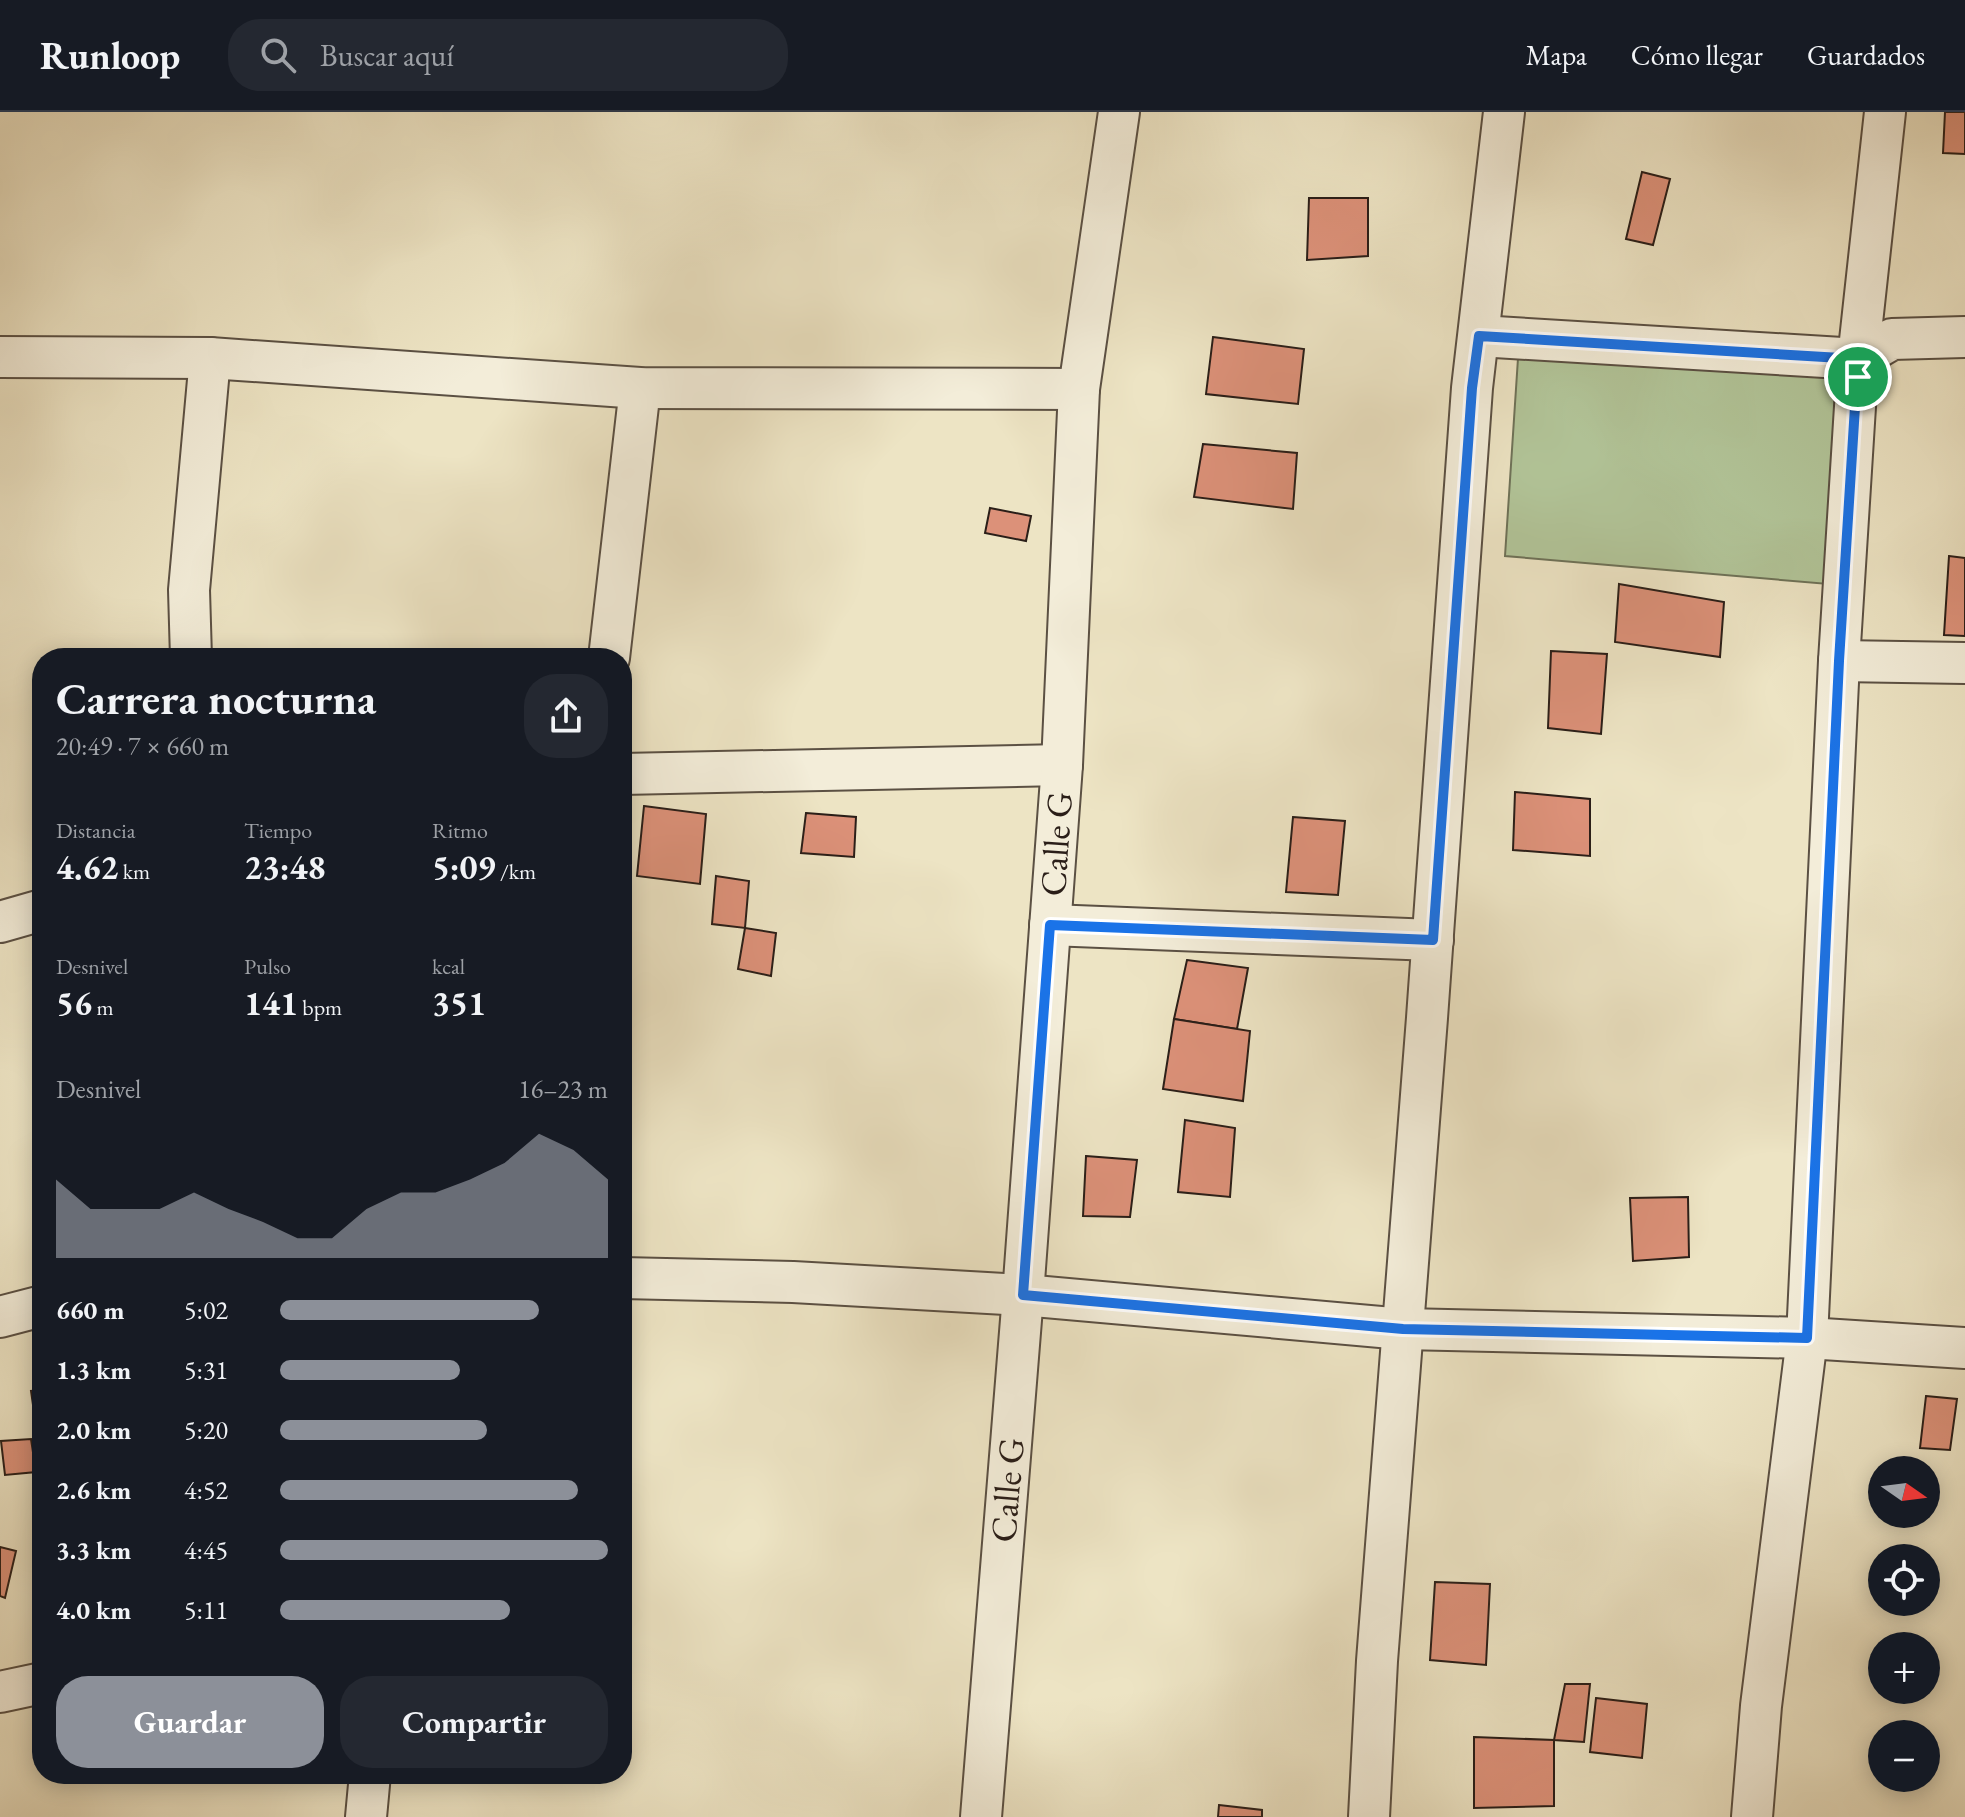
<!DOCTYPE html>
<html lang="es">
<meta charset="utf-8">
<style>
:root{--surface:#171b24;--page:#242831;--text:#f1f3f6;--muted:#9ea1a6;--line:#363941;--accent:#8c9099}
body{margin:0;font-family:"EB Garamond",serif;background:var(--page);color:var(--text);height:100vh;display:flex;flex-direction:column;font-size:30px;white-space:nowrap}
*{box-sizing:border-box;margin:0}
p{font-size:26px;color:var(--muted)}
.icon{flex:none;width:44px;height:44px;fill:none;stroke:currentColor;stroke-width:2;stroke-linecap:round;stroke-linejoin:round}
.map{position:relative;flex:1;overflow:hidden}
.panel{position:absolute;left:32px;top:536px;width:600px;height:1136px;display:flex;flex-direction:column;background:var(--surface);border-radius:32px;box-shadow:0 4px 20px #0003}
.panel>*{flex:none}
.needle{width:52px;rotate:104deg}
.controls{position:absolute;left:1868px;top:1344px;display:grid;gap:16px}
.controls a{display:grid;place-items:center;width:72px;height:72px;border-radius:50%;background:var(--surface);box-shadow:0 4px 20px #0003;font-size:40px}
.pin{position:absolute;display:grid;place-items:center;width:68px;height:68px;color:#fff;margin:-34px;border:4px solid #fff;border-radius:50%;box-shadow:0 2px 8px #0007}
.round{display:grid;place-items:center;flex:none;width:84px;height:84px;border-radius:32px;background:var(--page)}
.overview{display:flex;align-items:center;justify-content:space-between;height:136px;padding:0 24px}
h1{font-size:44px;font-weight:700;line-height:60px}
.figures{display:grid;grid-template-columns:repeat(3,1fr);gap:12px;height:136px;padding:8px 24px}
.figures div{display:grid;align-content:center}
.figures b{font-size:34px;font-weight:700}
.figures small{font-size:22px;font-weight:400}
.figures p{font-size:22px}
.chart{height:224px;padding:16px 24px}
.chart p{display:flex;justify-content:space-between}
.chart svg{width:100%;height:144px;margin-top:8px;fill:var(--accent);opacity:.7}
.action{display:flex;gap:16px;margin-top:auto;padding:16px 24px}
.action a{flex:1;height:92px;border-radius:32px;background:var(--accent);color:#fff;font-size:32px;font-weight:700;line-height:92px;text-align:center}
.action a+a{background:var(--page);color:var(--text)}
ul{padding:0 24px;list-style:none;font-size:26px}
li{display:grid;grid-template-columns:128px 96px 1fr;align-items:center;height:60px}
li i{height:20px;border-radius:10px;background:var(--accent)}
header{display:flex;align-items:center;gap:48px;box-sizing:border-box;height:112px;padding:0 40px;background:var(--surface);border-bottom:2px solid var(--line)}
header strong{font-size:38px}
nav{display:flex;gap:44px;margin-inline-start:auto;font-size:28px}
.search{width:560px;height:72px;background:var(--page);display:flex;align-items:center;gap:20px;box-sizing:border-box;padding:0 28px;border-radius:32px;color:var(--muted);font-size:30px}
.map>svg:first-child{display:block}
</style>
<header>
<strong>Runloop</strong>
<div class="search"><svg class="icon" aria-label="search" viewBox="0 0 24 24"><circle cx="10" cy="10" r="6"/><path d="M15 15l6 6"/></svg>Buscar aquí</div>
<nav><a>Mapa</a><a>Cómo llegar</a><a>Guardados</a></nav>
</header>
<div class="map">
<svg width="1965" height="1705" viewBox="0 0 1965 1705">
<rect width="100%" height="100%" fill="#ede4c4"/>
<filter id="stains"><feTurbulence type="fractalNoise" baseFrequency=".0025" numOctaves="4"/><feColorMatrix values="0 0 0 0 .2 0 0 0 0 .09 0 0 0 0 .02 0 0 0 .5 -.17"/></filter>
<radialGradient id="worn" r=".72"><stop offset=".6" stop-color="#630" stop-opacity="0"/><stop offset="1" stop-color="#630" stop-opacity=".3"/></radialGradient>
<polygon fill="#b2c599" stroke="#6e7258" stroke-width="2" points="1519,231 1850,263 1828,472 1505,444"/>
<g fill="#dc9179" stroke="#2a1e18" stroke-width="2">
<polygon points="1945,0 1965,0 1965,42 1943,41"/>
<polygon points="1642,60 1670,67 1653,133 1626,127"/>
<polygon points="1309,86 1368,86 1368,144 1307,148"/>
<polygon points="1213,225 1304,237 1298,292 1206,282"/>
<polygon points="1203,332 1297,341 1293,397 1194,385"/>
<polygon points="990,396 1031,404 1026,429 985,421"/>
<polygon points="1949,444 1965,446 1965,524 1944,523"/>
<polygon points="1619,472 1724,490 1720,545 1615,530"/>
<polygon points="1551,539 1607,542 1601,622 1548,616"/>
<polygon points="1515,680 1590,687 1590,744 1513,738"/>
<polygon points="644,694 706,702 700,772 637,764"/>
<polygon points="806,701 856,705 854,745 801,741"/>
<polygon points="1293,705 1345,709 1338,783 1286,780"/>
<polygon points="716,764 749,769 745,816 712,812"/>
<polygon points="745,816 776,821 771,864 738,857"/>
<polygon points="1187,848 1248,856 1237,917 1174,907"/>
<polygon points="1174,907 1250,919 1243,989 1163,977"/>
<polygon points="1185,1008 1235,1016 1230,1085 1178,1080"/>
<polygon points="1086,1044 1137,1048 1130,1105 1083,1104"/>
<polygon points="1688,1085 1689,1145 1633,1149 1630,1086"/>
<polygon points="42,1278 42,1320 37,1321 31,1279"/>
<polygon points="1926,1284 1957,1287 1950,1338 1920,1336"/>
<polygon points="31,1327 36,1360 5,1363 1,1329"/>
<polygon points="0,1435 16,1439 5,1486 0,1484"/>
<polygon points="1435,1470 1490,1472 1486,1553 1430,1548"/>
<polygon points="1565,1572 1590,1572 1584,1630 1554,1628"/>
<polygon points="1596,1586 1647,1592 1642,1646 1590,1640"/>
<polygon points="1474,1625 1554,1628 1554,1694 1474,1696"/>
<polygon points="1219,1693 1262,1698 1262,1705 1218,1705"/>
</g>
<g fill="none" stroke-linecap="round" stroke-linejoin="round">
<defs>
<g id="street">
<polyline points="1479,224 1858,247 1892,227 1965,225"/>
<polyline points="0,245 210,246 640,276 1079,277"/>
<polyline points="191,546 189,478 210,246"/>
<polyline points="609,546 640,276"/>
<polyline points="1839,549 1965,551"/>
<polyline points="622,662 1062,653"/>
<polyline points="0,810 42,798"/>
<polyline points="1050,813 1433,828"/>
<polyline points="622,1166 793,1170 1023,1183 1403,1217 1807,1226 1965,1236"/>
<polyline points="0,1205 42,1194"/>
<polyline points="0,1580 42,1571"/>
<polyline points="366,1705 370,1662"/>
<polyline points="981,1705 1023,1183 1062,653 1079,277 1119,0"/>
<polyline points="1369,1705 1377,1549 1427,906 1472,276 1504,0"/>
<polyline points="1752,1705 1761,1594 1807,1226 1839,549 1858,247 1885,0"/>
</g>
</defs>
<use href="#street" stroke="#5b5043" stroke-width="44"/>
<use href="#street" stroke="#f3edd9" stroke-width="40"/>
</g>
<g fill="none" stroke-linecap="round" stroke-linejoin="round">
<defs>
<polygon id="route" points="1479,224 1858,247 1839,549 1807,1226 1403,1217 1023,1183 1050,813 1433,828 1472,276"/>
</defs>
<use href="#route" stroke="#fff" stroke-width="16"/>
<use href="#route" stroke="#1a73e8" stroke-width="10"/>
</g>
<g text-anchor="middle" dominant-baseline="central" stroke-width="6" stroke-linejoin="round" paint-order="stroke">
<g font-size="36" fill="#2a1e18" stroke="#f3edd9">
<text transform="translate(1056 732) rotate(-86)">Calle G</text>
<text transform="translate(1007 1378) rotate(-85)">Calle G</text>
</g>
</g>
<rect width="100%" height="100%" filter="url(#stains)"/>
<rect width="100%" height="100%" fill="url(#worn)"/>
</svg>
<div class="controls">
<a><svg class="needle" viewBox="-14 -14 28 28"><path d="M0-13l5 13h-10z" fill="#e53935"/><path d="M0 13l5-13h-10z" fill="#9ea1a6"/></svg></a>
<a><svg class="icon" aria-label="locate" viewBox="0 0 24 24"><circle cx="12" cy="12" r="6"/><path d="M12 2v4M12 18v4M2 12h4M18 12h4"/></svg></a>
<a>+</a>
<a>−</a>
</div>
<div class="pin" style="left:1858px;top:265px;background:#1e9e55"><svg class="icon" aria-label="arrive" viewBox="0 0 24 24"><path d="M6 21V4h12l-3 4 3 4H6"/></svg></div>
<section class="panel">
<div class="overview"><div><h1>Carrera nocturna</h1><p>20:49 · 7 × 660 m</p></div><a class="round"><svg class="icon" aria-label="share" viewBox="0 0 24 24"><path d="M12 15V3M7 8l5-5 5 5M5 13v7h14v-7"/></svg></a></div>
<div class="figures">
<div><p>Distancia</p><b>4.62<small> km</small></b></div>
<div><p>Tiempo</p><b>23:48</b></div>
<div><p>Ritmo</p><b>5:09<small> /km</small></b></div>
</div>
<div class="figures">
<div><p>Desnivel</p><b>56<small> m</small></b></div>
<div><p>Pulso</p><b>141<small> bpm</small></b></div>
<div><p>kcal</p><b>351</b></div>
</div>
<div class="chart"><p><span>Desnivel</span>16–23 m</p>
<svg viewBox="0 0 160 44" preserveAspectRatio="none"><path d="M0 44V20L10 29L20 29L30 29L40 24L50 29L60 33L70 38L80 38L90 29L100 24L110 24L120 20L130 15L140 6L150 11L160 20V44z"/></svg>
</div>
<ul>
<li><b>660 m</b>5:02<i style="width:79%"></i></li>
<li><b>1.3 km</b>5:31<i style="width:55%"></i></li>
<li><b>2.0 km</b>5:20<i style="width:63%"></i></li>
<li><b>2.6 km</b>4:52<i style="width:91%"></i></li>
<li><b>3.3 km</b>4:45<i style="width:100%"></i></li>
<li><b>4.0 km</b>5:11<i style="width:70%"></i></li>
</ul>
<div class="action"><a>Guardar</a><a>Compartir</a></div>
</section>
</div>
